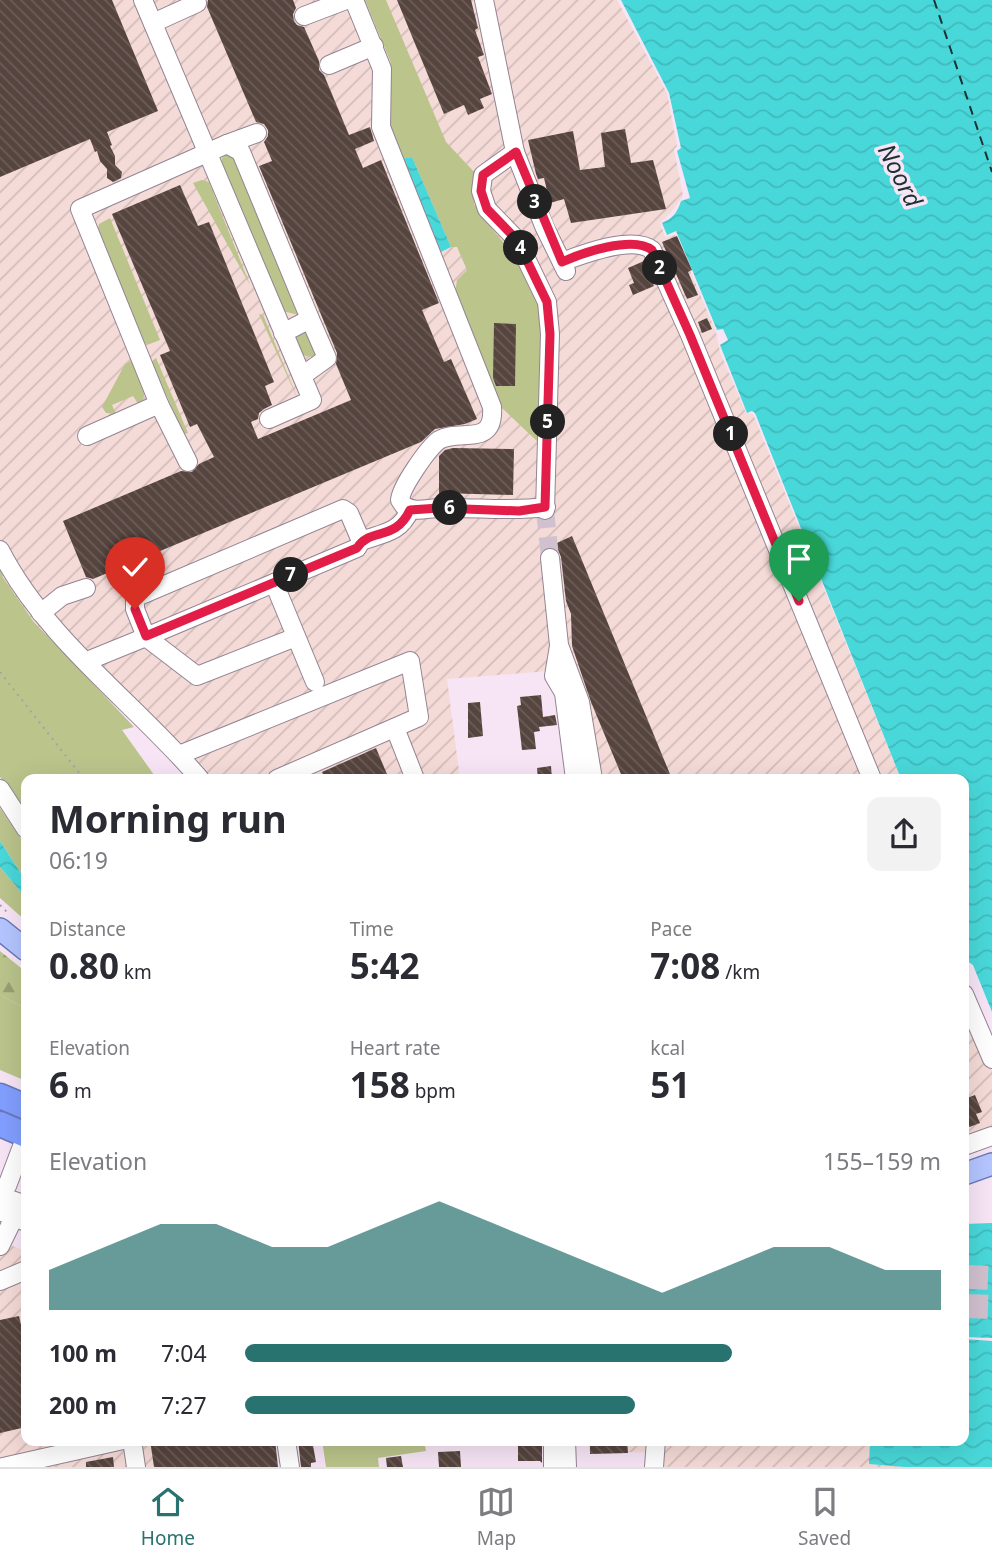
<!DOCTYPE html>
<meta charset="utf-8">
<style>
:root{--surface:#fff;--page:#f2f2f3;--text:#2b2b33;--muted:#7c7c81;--line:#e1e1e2;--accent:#28726f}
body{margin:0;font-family:"Noto Sans",sans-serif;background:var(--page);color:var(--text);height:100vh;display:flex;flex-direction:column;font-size:26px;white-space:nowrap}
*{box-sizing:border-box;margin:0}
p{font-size:23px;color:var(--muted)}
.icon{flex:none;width:38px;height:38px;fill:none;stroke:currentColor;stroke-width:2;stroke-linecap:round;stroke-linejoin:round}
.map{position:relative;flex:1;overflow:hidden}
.side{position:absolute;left:21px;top:774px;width:948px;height:672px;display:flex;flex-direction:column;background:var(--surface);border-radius:14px;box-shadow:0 7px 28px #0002}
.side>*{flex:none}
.pin{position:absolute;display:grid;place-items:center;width:60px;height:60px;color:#fff;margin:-72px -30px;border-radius:50% 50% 50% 0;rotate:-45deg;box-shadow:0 0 7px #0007}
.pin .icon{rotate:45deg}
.km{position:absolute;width:35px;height:35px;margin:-18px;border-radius:50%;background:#222;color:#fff;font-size:19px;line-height:35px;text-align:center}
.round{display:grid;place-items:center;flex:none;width:74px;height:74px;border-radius:14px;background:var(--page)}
.headline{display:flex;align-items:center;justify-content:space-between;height:119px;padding:0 28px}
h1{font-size:38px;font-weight:700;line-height:52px}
.figures{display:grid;grid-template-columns:repeat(3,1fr);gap:10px;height:119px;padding:7px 28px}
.figures div{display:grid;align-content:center}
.figures b{font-size:35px;font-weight:700}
.figures small{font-size:19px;font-weight:400}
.figures p{font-size:19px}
.chart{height:196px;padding:14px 28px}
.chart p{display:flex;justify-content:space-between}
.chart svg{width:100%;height:126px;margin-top:7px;fill:var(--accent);opacity:.7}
ul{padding:0 28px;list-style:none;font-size:23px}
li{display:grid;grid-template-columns:112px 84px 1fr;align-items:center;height:52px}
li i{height:18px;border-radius:9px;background:var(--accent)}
.menu{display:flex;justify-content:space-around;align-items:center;height:98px;border-top:2px solid var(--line);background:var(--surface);font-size:19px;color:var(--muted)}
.menu a{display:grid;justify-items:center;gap:4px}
.menu .current{color:var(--accent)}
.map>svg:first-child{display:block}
</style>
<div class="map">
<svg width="992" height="1467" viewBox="0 0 992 1467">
<defs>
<pattern id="industrial-furrows" width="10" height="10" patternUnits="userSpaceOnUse" patternTransform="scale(1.75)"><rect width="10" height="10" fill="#f5dbd7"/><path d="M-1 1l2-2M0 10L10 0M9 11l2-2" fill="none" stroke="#d3bcb9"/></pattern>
<pattern id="forest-firs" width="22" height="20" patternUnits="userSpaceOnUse" patternTransform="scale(1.75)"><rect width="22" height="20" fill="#bac48b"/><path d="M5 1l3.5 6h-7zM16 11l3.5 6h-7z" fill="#98a072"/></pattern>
<pattern id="water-waves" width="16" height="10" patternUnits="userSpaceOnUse" patternTransform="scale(1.75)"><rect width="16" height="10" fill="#49d8da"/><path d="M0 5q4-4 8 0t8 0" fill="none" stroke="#40babc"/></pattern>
<pattern id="building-back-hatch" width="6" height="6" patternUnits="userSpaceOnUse" patternTransform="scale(1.75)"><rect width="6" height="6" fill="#56443e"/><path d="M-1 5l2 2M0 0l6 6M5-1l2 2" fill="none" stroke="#6c5d59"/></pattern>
</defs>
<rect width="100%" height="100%" fill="#f7e5f5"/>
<g fill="url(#industrial-furrows)">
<polygon points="0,0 617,0 667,93 677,146 674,149 683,196 672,211 660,223 665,237 675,235 716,332 720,352 746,413 753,414 901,779 582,779 563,670 447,679 460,779 188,779 155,736 0,604"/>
<polygon points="964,971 992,1042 992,1142 964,1151"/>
<polygon points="0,1241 26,1251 26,1440 243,1440 248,1467 0,1467"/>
<polygon points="589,1440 870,1440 869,1464 904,1467 662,1467 662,1453 589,1451"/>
</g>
<g fill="#bac48b">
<polygon points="365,0 386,0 446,142 476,174 473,186 474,204 483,218 519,261 540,310 541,321 540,444 501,407 455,293 457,280 467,270 457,247 451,247 412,157 401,159 393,142 391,128 391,63"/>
<polygon points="228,153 235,155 299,315 282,311 220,166 222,158"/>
<polygon points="202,180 209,182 250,285 193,183"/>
<polygon points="110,218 160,340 147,345 143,341 98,229 99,224"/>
<polygon points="259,314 263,315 300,404"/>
<polygon points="306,325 319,358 300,355 293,341 297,332"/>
<polygon points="156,358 188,433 184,434 151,362"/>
<path d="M133,360C139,374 152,393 139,405L133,396L112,405L116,414L106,413L102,407L125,364Z"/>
<polygon points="0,564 2,576 33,621 134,727 122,730 157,779 26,779 26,815 0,777"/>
<polygon points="0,808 26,846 26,881 0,841"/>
<polygon points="0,867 26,898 26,921 0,898"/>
<polygon points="0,995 26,1009 26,1081 0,1070"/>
<polygon points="322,1440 424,1440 426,1451 378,1458 379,1467 326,1467"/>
</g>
<polygon fill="url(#forest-firs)" points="0,951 26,972 26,1009 0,995"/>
<g fill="url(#water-waves)">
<path d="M621,0H992V1012L973,965L967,961L964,955V779H901L755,413L752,411L747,413L720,345L728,340L723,329L717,330L676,231L667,235L662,223C673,218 677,213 681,201L690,198L677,151L681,148L669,93Z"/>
<polygon points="412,157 451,247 441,252 401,159"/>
<polygon points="0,841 26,881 26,898 0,867"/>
<polygon points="992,1223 992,1338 964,1337 964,1224"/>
<polygon points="964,1339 992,1341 992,1467 904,1467 869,1464 870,1440 964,1440"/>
</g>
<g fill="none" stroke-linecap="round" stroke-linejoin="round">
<polyline stroke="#1a3232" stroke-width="2" stroke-dasharray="9 7" stroke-linecap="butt" points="934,0 992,172"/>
</g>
<g fill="url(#building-back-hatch)">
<polygon points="0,0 112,0 158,111 107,132 112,145 110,146 115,156 115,165 122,172 121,178 113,182 107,178 107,169 100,161 97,151 95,152 90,139 0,177"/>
<polygon points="208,0 293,0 296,8 293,14 294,21 297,25 304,27 319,61 319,70 324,75 349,135 370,127 374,141 355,149 363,168 381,160 439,303 422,310 444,362 451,359 477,419 465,424 435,429 421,442 93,579 86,577 63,521 181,471 192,472 199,464 214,457 197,424 190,427 160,355 170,351 112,214 180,185 198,226 209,222 274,382 265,386 272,405 264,409 259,413 258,419 251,422 258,439 351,400 336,364 337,353 259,166 272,161 264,142 268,136 268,130 264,124 256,122 207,7"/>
<polygon points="397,0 471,0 478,28 475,30 484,55 478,57 492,94 480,99 484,108 468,115 464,105 444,114"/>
<polygon points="625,129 631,163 653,160 666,209 571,223 564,199 550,203 544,178 538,179 536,174 528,140 573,131 580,170 605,167 601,133"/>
<polygon points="677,236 692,270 688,272 698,295 687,299 662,242"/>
<polygon points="644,261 654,286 633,295 629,285 634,283 628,268"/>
<polygon points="707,318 712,329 702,333 698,322"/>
<polygon points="494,323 516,324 515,386 496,386 493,378"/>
<polygon points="453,448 514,449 513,495 439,493 439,456 445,450"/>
<polygon points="572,536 672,779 623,779 591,702 572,646 571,614 566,601 561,557 558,550 557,543"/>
<polygon points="541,695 543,717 555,715 557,725 539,727 540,731 534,732 536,749 522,750 517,706 521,705 520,697"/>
<polygon points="480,702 483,736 468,738 468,703"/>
<polygon points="376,748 389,779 325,779 322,772"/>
<polygon points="551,766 552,779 538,779 537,768"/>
<polygon points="975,1095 982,1112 976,1114 980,1123 964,1129 964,1099"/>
<polygon points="19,1316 26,1346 26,1427 0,1433 0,1320"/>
<polygon points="150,1440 275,1440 278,1467 154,1467"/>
<polygon points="298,1440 312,1440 316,1462 311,1463 311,1467 301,1467"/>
<polygon points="518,1440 542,1440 542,1463 540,1461 518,1461"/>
<polygon points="590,1440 627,1440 628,1453 590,1454"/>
<polygon points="460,1451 461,1467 439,1467 438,1452"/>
<polygon points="401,1456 403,1467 387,1467 386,1458"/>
<polygon points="113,1457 114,1467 86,1467 86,1462"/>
</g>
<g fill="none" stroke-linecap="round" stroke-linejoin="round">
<polyline stroke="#d1c1cf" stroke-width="18" stroke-dasharray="18 9" stroke-linecap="butt" points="545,510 550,558"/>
<g stroke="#d1c1cf" stroke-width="24" stroke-dasharray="24 12" stroke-linecap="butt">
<polyline points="964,1277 992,1278"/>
<polyline points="964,1306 992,1307"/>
</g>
<defs>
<g id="minor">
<polyline points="143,0 312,400 269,419"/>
<path d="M354,0L382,69L381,127L492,407C495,448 460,428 439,440C428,448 401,487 400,500L404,506C416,513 427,508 441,508C476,507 510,512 546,507"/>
<polyline points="484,0 515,152 483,175 481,191 487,209 517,240 547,302 550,334 545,510"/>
<polyline points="304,16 346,0"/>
<polyline points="153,23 197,3"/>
<polyline points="329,65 374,46"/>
<polyline points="227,144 257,133"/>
<polyline points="515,152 544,226 566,271"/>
<path d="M562,262C583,254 633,235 652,250L690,335L872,779"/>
<polyline points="302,376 327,358 310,319"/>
<polyline points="87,436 159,404"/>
<polyline points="188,462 159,404 80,209 227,144 241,152 310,319 283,333"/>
<polygon points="343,509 349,513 361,541 357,548 146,637 135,609 135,600 139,596"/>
<path d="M361,541C383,533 400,533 410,510"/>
<path d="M0,550C46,640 135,703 200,779"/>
<polyline points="550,558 559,645 580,702 593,779"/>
<polyline points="274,583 315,682"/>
<polyline points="41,613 62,596 86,588"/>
<polyline points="559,646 554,676 564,693 575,779"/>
<polyline points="87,661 146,637 197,676 296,637"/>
<polyline points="395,728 415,779"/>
<polyline points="179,755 410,661 419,717 277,779"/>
<polyline points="0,789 26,829"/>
<polyline points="964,994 992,1059"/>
<polyline points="964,1146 992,1136"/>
<polyline points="7,1186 26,1136"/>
<polyline points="0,1196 26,1205"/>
<polyline points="0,1211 26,1222"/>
<polyline points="0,1246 21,1203"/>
<polyline points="0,1281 26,1270"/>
<polyline points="132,1440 136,1467"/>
<polyline points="286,1440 290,1467"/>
<polyline points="566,1440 567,1467"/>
<polyline points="3,1467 123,1440"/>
<polyline points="553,1467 553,1440"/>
<polyline points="654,1467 656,1440"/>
</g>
<g id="major">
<polyline points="0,929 26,950"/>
<polyline points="964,1174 992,1164"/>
</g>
<g id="highway">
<polyline points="0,1096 26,1107"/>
<polyline points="0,1124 26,1135"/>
</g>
</defs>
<use href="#minor" stroke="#948492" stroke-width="20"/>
<use href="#major" stroke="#6878b9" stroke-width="24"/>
<use href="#highway" stroke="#6878b9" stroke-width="27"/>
<g stroke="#ac9eaa" stroke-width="2" stroke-dasharray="2 5" stroke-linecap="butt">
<polyline points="0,672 84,779"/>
<polyline points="0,905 9,914"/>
</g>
<use href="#minor" stroke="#fff" stroke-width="18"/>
<use href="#major" stroke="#b4c5ff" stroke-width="21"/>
<use href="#highway" stroke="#829eff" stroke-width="24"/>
</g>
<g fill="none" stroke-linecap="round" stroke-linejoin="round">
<defs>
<path id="route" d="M135,609L146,636L357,548C370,527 395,542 410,510L439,508L519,511L545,507L550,334L547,302L517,240L487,209L481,191L483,175L516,152L562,262C582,253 633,235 652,250L690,335L799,601"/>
</defs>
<use href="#route" stroke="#fff" stroke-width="14"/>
<use href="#route" stroke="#e11d48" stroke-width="9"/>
</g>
<g text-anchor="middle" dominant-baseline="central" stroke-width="7" stroke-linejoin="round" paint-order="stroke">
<g font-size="24" font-style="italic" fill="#1a3232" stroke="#f7e5f5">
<text transform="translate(901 175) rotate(63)">Noord</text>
</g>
</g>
</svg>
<div class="pin" style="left:799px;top:601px;background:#1e9e55"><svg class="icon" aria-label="arrive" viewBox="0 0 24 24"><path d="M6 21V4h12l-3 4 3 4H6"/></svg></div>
<div class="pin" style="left:135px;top:609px;background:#d93025"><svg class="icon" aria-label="check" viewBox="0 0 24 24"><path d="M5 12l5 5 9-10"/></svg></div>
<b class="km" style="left:731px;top:434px">1</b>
<b class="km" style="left:660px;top:268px">2</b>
<b class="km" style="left:535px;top:202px">3</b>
<b class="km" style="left:521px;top:248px">4</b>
<b class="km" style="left:548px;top:422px">5</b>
<b class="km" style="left:450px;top:508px">6</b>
<b class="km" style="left:291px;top:575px">7</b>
<section class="side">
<div class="headline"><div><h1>Morning run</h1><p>06:19</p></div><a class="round"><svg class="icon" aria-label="share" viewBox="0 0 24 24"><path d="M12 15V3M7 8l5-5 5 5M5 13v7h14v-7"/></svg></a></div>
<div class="figures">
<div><p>Distance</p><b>0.80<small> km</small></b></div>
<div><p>Time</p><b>5:42</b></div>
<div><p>Pace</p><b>7:08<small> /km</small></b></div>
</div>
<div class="figures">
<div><p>Elevation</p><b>6<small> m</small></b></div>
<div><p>Heart rate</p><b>158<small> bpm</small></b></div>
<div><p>kcal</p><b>51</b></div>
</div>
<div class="chart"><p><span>Elevation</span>155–159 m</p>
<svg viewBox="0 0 160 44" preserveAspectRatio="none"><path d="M0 44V30L10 22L20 14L30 14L40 22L50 22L60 14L70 6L80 14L90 22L100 30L110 38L120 30L130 22L140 22L150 30L160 30V44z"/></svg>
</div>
<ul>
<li><b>100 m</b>7:04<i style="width:70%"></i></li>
<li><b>200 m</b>7:27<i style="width:56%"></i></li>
</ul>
</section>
</div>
<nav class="menu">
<a class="current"><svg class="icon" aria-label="home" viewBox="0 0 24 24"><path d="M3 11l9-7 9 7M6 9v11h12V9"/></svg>Home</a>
<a><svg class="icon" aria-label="map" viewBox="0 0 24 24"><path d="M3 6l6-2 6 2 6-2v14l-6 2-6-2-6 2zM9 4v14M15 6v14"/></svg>Map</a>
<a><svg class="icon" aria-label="saved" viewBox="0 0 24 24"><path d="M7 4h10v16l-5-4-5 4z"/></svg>Saved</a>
</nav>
